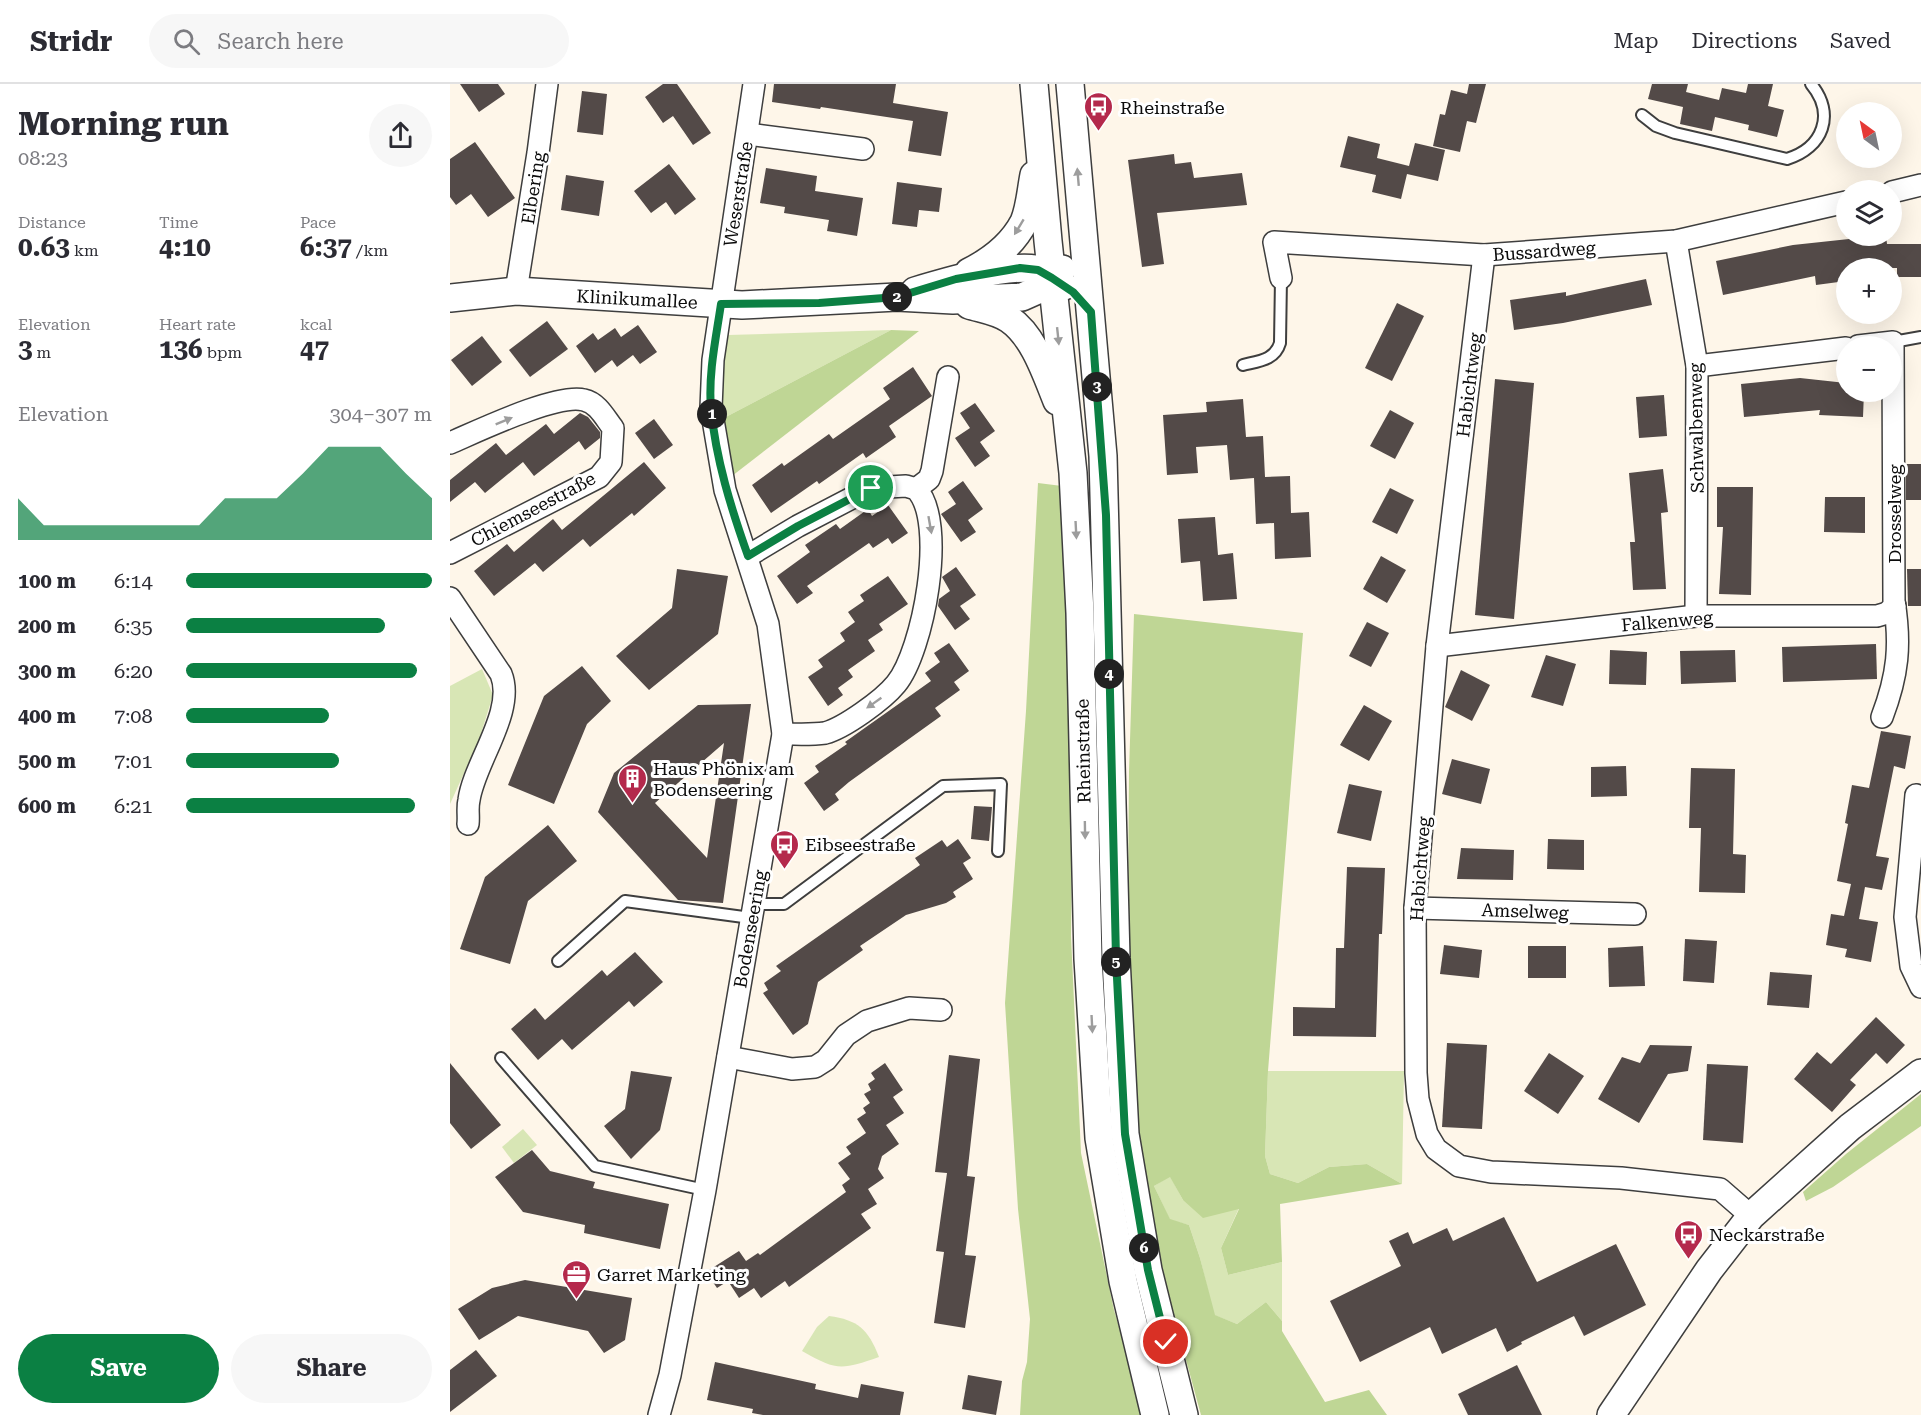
<!DOCTYPE html>
<meta charset="utf-8">
<style>
:root{--surface:#fff;--page:#f7f7f7;--text:#2b2b33;--muted:#7c7c81;--line:#e1e1e2;--accent:#0b8043}
body{margin:0;font-family:"Roboto Serif",serif;background:var(--page);color:var(--text);height:100vh;display:flex;flex-direction:column;font-size:22px;white-space:nowrap}
*{box-sizing:border-box;margin:0}
p{font-size:20px;color:var(--muted)}
.icon{flex:none;width:33px;height:33px;fill:none;stroke:currentColor;stroke-width:2;stroke-linecap:round;stroke-linejoin:round}
.map{position:relative;flex:1;overflow:hidden}
.details{display:flex;flex-direction:column;background:var(--surface);width:450px}
.details>*{flex:none}
.needle{width:39px;rotate:327deg}
.fabs{position:absolute;left:1386px;top:18px;display:grid;gap:12px}
.fabs a{display:grid;place-items:center;width:66px;height:66px;border-radius:50%;background:var(--surface);box-shadow:0 6px 24px #0002;font-size:30px}
.pin{position:absolute;display:grid;place-items:center;width:51px;height:51px;color:#fff;margin:-26px;border:3px solid #fff;border-radius:50%;box-shadow:0 2px 6px #0007}
.km{position:absolute;width:30px;height:30px;margin:-15px;border-radius:50%;background:#222;color:#fff;font-size:16px;line-height:30px;text-align:center}
.round{display:grid;place-items:center;flex:none;width:63px;height:63px;border-radius:32px;background:var(--page)}
.head{display:flex;align-items:center;justify-content:space-between;height:102px;padding:0 18px}
h1{font-size:33px;font-weight:700;line-height:45px}
.metrics{display:grid;grid-template-columns:repeat(3,1fr);gap:9px;height:102px;padding:6px 18px}
.metrics div{display:grid;align-content:center}
.metrics b{font-size:26px;font-weight:700}
.metrics small{font-size:16px;font-weight:400}
.metrics p{font-size:16px}
.chart{height:168px;padding:12px 18px}
.chart p{display:flex;justify-content:space-between}
.chart svg{width:100%;height:108px;margin-top:6px;fill:var(--accent);opacity:.7}
.action{display:flex;gap:12px;margin-top:auto;padding:12px 18px}
.action a{flex:1;height:69px;border-radius:36px;background:var(--accent);color:#fff;font-size:24px;font-weight:700;line-height:69px;text-align:center}
.action a+a{background:var(--page);color:var(--text)}
ul{padding:0 18px;list-style:none;font-size:20px}
li{display:grid;grid-template-columns:96px 72px 1fr;align-items:center;height:45px}
li i{height:15px;border-radius:8px;background:var(--accent)}
header{display:flex;align-items:center;gap:36px;box-sizing:border-box;height:84px;padding:0 30px;background:var(--surface);border-bottom:2px solid var(--line)}
header strong{font-size:28px}
nav{display:flex;gap:33px;margin-inline-start:auto;font-size:21px}
.search{width:420px;height:54px;background:var(--page);display:flex;align-items:center;gap:15px;box-sizing:border-box;padding:0 21px;border-radius:33px;color:var(--muted);font-size:22px}
main{display:flex;flex:1;min-height:0}
.map>svg:first-child{display:block}
</style>
<header>
<strong>Stridr</strong>
<div class="search"><svg class="icon" aria-label="search" viewBox="0 0 24 24"><circle cx="10" cy="10" r="6"/><path d="M15 15l6 6"/></svg>Search here</div>
<nav><a>Map</a><a>Directions</a><a>Saved</a></nav>
</header>
<main>
<section class="details">
<div class="head"><div><h1>Morning run</h1><p>08:23</p></div><a class="round"><svg class="icon" aria-label="share" viewBox="0 0 24 24"><path d="M12 15V3M7 8l5-5 5 5M5 13v7h14v-7"/></svg></a></div>
<div class="metrics">
<div><p>Distance</p><b>0.63<small> km</small></b></div>
<div><p>Time</p><b>4:10</b></div>
<div><p>Pace</p><b>6:37<small> /km</small></b></div>
</div>
<div class="metrics">
<div><p>Elevation</p><b>3<small> m</small></b></div>
<div><p>Heart rate</p><b>136<small> bpm</small></b></div>
<div><p>kcal</p><b>47</b></div>
</div>
<div class="chart"><p><span>Elevation</span>304–307 m</p>
<svg viewBox="0 0 160 44" preserveAspectRatio="none"><path d="M0 44V27L10 38L20 38L30 38L40 38L50 38L60 38L70 38L80 27L90 27L100 27L110 17L120 6L130 6L140 6L150 17L160 27V44z"/></svg>
</div>
<ul>
<li><b>100 m</b>6:14<i style="width:100%"></i></li>
<li><b>200 m</b>6:35<i style="width:81%"></i></li>
<li><b>300 m</b>6:20<i style="width:94%"></i></li>
<li><b>400 m</b>7:08<i style="width:58%"></i></li>
<li><b>500 m</b>7:01<i style="width:62%"></i></li>
<li><b>600 m</b>6:21<i style="width:93%"></i></li>
</ul>
<div class="action"><a>Save</a><a>Share</a></div>
</section>
<div class="map">
<svg width="1471" height="1331" viewBox="0 0 1471 1331">
<rect width="100%" height="100%" fill="#fef6e9"/>
<g fill="#d8e6b5">
<polygon points="441,246 272,335 272,280 278,251"/>
<polygon points="32,585 43,611 29,656 0,720 0,602"/>
<polygon points="818,987 954,987 952,1100 917,1080 879,1083 848,1099 820,1090 815,1072"/>
<polygon points="73,1045 87,1061 64,1079 52,1063"/>
<polygon points="720,1092 733,1116 789,1124 771,1164 778,1191 832,1178 832,1237 816,1218 787,1240 764,1231 750,1174 739,1141 720,1136 704,1102"/>
<path d="M379,1232C408,1236 418,1245 429,1273C391,1286 387,1287 352,1267L367,1243Z"/>
</g>
<g fill="#bfd695">
<polygon points="441,246 469,247 282,392 272,335"/>
<polygon points="588,399 612,402 623,689 621,852 631,1069 664,1226 695,1331 570,1331 572,1297 577,1278 580,1235 568,1125 555,919 576,627"/>
<polygon points="684,530 853,549 818,987 815,1072 820,1090 848,1099 879,1083 917,1080 952,1100 830,1120 832,1178 778,1191 771,1164 789,1125 753,1134 733,1116 720,1093 704,1102 720,1135 739,1141 750,1174 765,1231 787,1240 816,1218 832,1237 832,1247 875,1318 919,1306 937,1331 751,1331 717,1206 693,1093 684,994 678,820 679,688"/>
<polygon points="1471,1010 1471,1042 1383,1103 1356,1117 1353,1108 1396,1070"/>
</g>
<g fill="#534a48" fill-rule="evenodd">
<polygon points="10,0 48,0 55,10 29,28"/>
<polygon points="213,0 227,0 261,49 243,61 223,32 213,39 195,13"/>
<polygon points="324,0 446,0 443,19 498,28 491,72 458,67 463,37 371,23 370,25 322,18"/>
<polygon points="1019,0 1036,0 1026,39 1017,37 1010,68 983,62 990,30 995,31 1001,6 1017,10"/>
<polygon points="1202,0 1238,0 1236,8 1269,16 1272,4 1296,9 1298,0 1323,0 1318,22 1334,26 1327,53 1298,46 1299,41 1265,33 1262,47 1230,40 1233,23 1198,15"/>
<polygon points="132,7 157,10 153,51 127,48"/>
<polygon points="898,52 930,60 927,74 959,82 965,59 995,66 988,97 957,90 951,115 922,108 926,91 890,83"/>
<polygon points="25,58 65,114 38,133 21,110 6,121 0,113 0,75"/>
<polygon points="724,70 725,80 741,78 744,94 792,89 797,121 707,129 714,180 692,183 678,76"/>
<polygon points="219,80 246,115 225,131 216,118 201,129 184,107"/>
<polygon points="316,84 367,92 365,107 413,114 407,152 377,147 379,136 334,129 335,123 310,119"/>
<polygon points="116,91 154,97 149,132 111,126"/>
<polygon points="447,98 492,104 489,128 469,126 467,143 442,140"/>
<polygon points="1427,152 1436,152 1437,160 1471,160 1471,193 1447,193 1447,184 1396,184 1396,197 1366,201 1365,192 1273,211 1266,177 1343,161"/>
<polygon points="1196,195 1202,221 1113,239 1064,246 1060,216 1116,208 1116,212"/>
<polygon points="947,219 974,232 942,297 915,284"/>
<polygon points="97,237 118,265 80,293 59,266"/>
<polygon points="188,241 207,268 190,280 183,271 167,283 162,276 145,289 126,262 143,249 148,256 165,244 171,253"/>
<polygon points="32,252 52,278 22,302 1,276"/>
<polygon points="463,283 482,312 439,342 446,353 416,374 413,369 369,400 367,397 321,429 302,401 332,379 334,382 379,350 383,355 440,315 433,304"/>
<polygon points="1350,294 1396,299 1396,308 1414,308 1413,333 1369,331 1370,326 1294,333 1291,300"/>
<polygon points="1045,295 1084,299 1064,535 1025,531"/>
<polygon points="1214,311 1217,352 1189,354 1186,313"/>
<polygon points="793,315 796,353 813,352 815,393 840,392 841,429 859,428 861,473 825,475 824,439 806,440 804,394 780,396 777,361 746,363 748,389 717,391 713,331 757,328 756,318"/>
<polygon points="525,319 545,347 530,358 540,372 525,383 505,354 520,344 510,329"/>
<polygon points="940,326 964,339 945,375 920,362"/>
<polygon points="130,329 138,333 150,348 150,354 135,366 129,357 84,392 73,378 35,409 25,398 0,418 0,396 46,359 56,371 96,340 104,350"/>
<polygon points="204,335 223,361 204,375 185,349"/>
<polygon points="194,378 216,404 184,432 182,429 140,463 133,455 93,488 85,479 44,512 24,487 57,460 64,468 103,435 112,446"/>
<rect x="1456" y="380" width="15" height="36"/>
<polygon points="1213,385 1218,428 1211,429 1216,505 1183,506 1180,458 1185,458 1179,389"/>
<polygon points="513,397 533,425 518,436 526,448 511,458 491,430 506,420 498,408"/>
<polygon points="1267,403 1303,403 1301,511 1269,510 1273,443 1267,443"/>
<polygon points="940,404 964,416 947,450 922,438"/>
<polygon points="1375,413 1415,413 1415,449 1374,448"/>
<polygon points="438,421 458,449 442,460 438,454 423,464 419,459 357,502 363,509 347,520 327,492 360,468 355,461 386,440 390,445 418,425 422,432"/>
<polygon points="765,433 768,471 783,469 787,515 753,517 750,477 731,479 728,435"/>
<polygon points="931,472 956,486 937,519 913,505"/>
<polygon points="506,483 526,511 510,522 520,535 505,546 488,522 489,515 500,507 492,493"/>
<polygon points="227,485 278,492 268,550 199,606 166,572 222,524"/>
<polygon points="1457,485 1471,485 1471,522 1458,522"/>
<polygon points="438,492 458,520 429,540 433,546 418,556 425,567 398,586 403,593 388,604 393,611 378,622 358,593 373,583 368,576 395,557 390,549 405,538 398,528 414,517 410,511"/>
<polygon points="917,538 939,549 921,583 899,572"/>
<polygon points="499,559 519,587 504,598 510,606 485,624 491,632 399,698 385,710 389,716 374,727 354,699 369,688 365,682 397,660 395,658 481,597 475,589 490,578 484,569"/>
<polygon points="1426,560 1427,595 1333,598 1332,563"/>
<polygon points="1160,566 1197,568 1196,601 1159,600"/>
<polygon points="1285,566 1286,598 1231,600 1230,567"/>
<polygon points="1096,571 1126,580 1113,622 1081,613"/>
<polygon points="132,582 161,617 137,640 104,720 58,701 94,612"/>
<polygon points="1011,586 1040,601 1022,637 995,623"/>
<path d="M301,620L273,819L228,816L148,728L164,689L248,621ZM274,659L257,774L205,719Z"/>
<polygon points="914,621 942,637 919,677 890,661"/>
<polygon points="1431,647 1461,652 1455,685 1444,682 1426,772 1439,774 1432,806 1415,803 1409,835 1428,838 1421,878 1395,873 1397,865 1376,861 1381,830 1394,832 1401,800 1387,797 1398,740 1395,739 1402,701 1419,704"/>
<polygon points="1002,675 1040,685 1031,720 992,710"/>
<polygon points="1176,682 1177,712 1141,713 1141,683"/>
<polygon points="1241,684 1285,685 1283,770 1296,771 1295,809 1249,808 1251,744 1239,744"/>
<polygon points="899,700 932,707 921,757 887,749"/>
<polygon points="524,722 542,723 539,757 521,755"/>
<polygon points="98,741 127,777 78,817 60,880 10,865 35,793"/>
<polygon points="508,755 521,774 513,779 523,795 503,808 506,813 496,819 456,831 410,862 413,866 368,898 358,940 343,951 313,909 318,906 314,899 331,887 326,882 470,781 465,774 492,756 497,763"/>
<polygon points="1098,755 1134,756 1134,786 1097,785"/>
<polygon points="1011,764 1064,766 1063,796 1007,795"/>
<polygon points="897,783 935,784 932,850 929,850 926,953 843,952 843,923 885,924 886,864 894,864"/>
<polygon points="1235,855 1267,857 1264,899 1233,897"/>
<polygon points="994,861 1032,866 1029,894 990,890"/>
<rect x="1078" y="862" width="38" height="32"/>
<polygon points="1193,862 1195,902 1159,903 1158,864"/>
<polygon points="185,868 213,898 184,923 179,917 122,966 112,955 88,976 61,945 85,924 95,936 152,886 157,892"/>
<polygon points="1320,888 1362,891 1359,924 1317,921"/>
<polygon points="1426,933 1455,961 1437,980 1426,969 1400,996 1406,1001 1382,1028 1344,995 1367,968 1381,980"/>
<polygon points="997,959 1037,961 1032,1045 992,1043"/>
<polygon points="1200,961 1242,962 1238,987 1218,990 1189,1039 1148,1015 1172,973 1190,979"/>
<polygon points="1099,969 1134,992 1108,1030 1074,1007"/>
<polygon points="499,971 530,975 517,1092 525,1093 515,1171 526,1172 515,1244 484,1239 494,1168 486,1167 497,1089 485,1088"/>
<polygon points="0,979 51,1041 21,1065 0,1039"/>
<polygon points="435,979 453,1006 443,1013 454,1029 436,1041 449,1060 432,1072 428,1085 434,1094 418,1105 427,1120 411,1130 421,1144 339,1203 335,1197 311,1214 304,1204 289,1214 278,1197 267,1204 256,1188 289,1167 296,1177 308,1169 310,1171 396,1108 392,1101 400,1095 388,1079 401,1070 396,1063 416,1049 407,1035 416,1029 413,1024 420,1019 414,1010 421,1006 418,1000 425,995 421,989"/>
<polygon points="1257,980 1298,982 1293,1059 1253,1056"/>
<polygon points="181,987 222,993 210,1046 181,1075 154,1042 175,1025"/>
<polygon points="82,1066 100,1087 145,1098 143,1104 219,1120 210,1165 134,1149 135,1141 73,1128 45,1093"/>
<polygon points="1054,1133 1087,1198 1166,1160 1196,1221 1134,1252 1124,1232 1071,1258 1072,1260 1057,1268 1046,1244 992,1270 980,1243 910,1278 880,1217 951,1182 939,1157 958,1148 963,1160 997,1144 1003,1157"/>
<polygon points="75,1196 182,1214 175,1256 154,1269 138,1247 68,1232 29,1256 8,1225 42,1204"/>
<polygon points="26,1266 47,1292 0,1328 0,1286"/>
<polygon points="265,1278 366,1300 365,1305 408,1314 411,1300 454,1308 450,1331 313,1331 302,1329 303,1325 257,1316"/>
<polygon points="1067,1281 1092,1331 1018,1331 1008,1310"/>
<polygon points="518,1291 552,1297 546,1331 512,1325"/>
</g>
<g fill="none" stroke-linecap="round" stroke-linejoin="round">
<defs>
<g id="service">
<path d="M1192,31L1206,42L1225,49L1337,75C1373,64 1386,30 1361,0"/>
<polyline points="1443,258 1471,253"/>
<path d="M793,281C809,277 825,276 830,259L831,194"/>
<polyline points="303,820 334,820 493,702 551,700 548,767"/>
<polyline points="108,877 175,817 301,834"/>
<polyline points="51,974 145,1082 255,1106"/>
</g>
<g id="minor">
<polyline points="298,50 413,65"/>
<polyline points="1442,108 1471,101"/>
<polyline points="1226,157 1247,282 1246,532"/>
<polyline points="1034,171 987,562 965,824 966,989 968,1015 977,1050 986,1065 1009,1082 1041,1088 1171,1094 1270,1105 1301,1132"/>
<polyline points="831,194 824,158 1034,171 1226,157 1396,118"/>
<polyline points="66,207 88,69 97,0"/>
<path d="M1408,262L1443,258L1444,517C1451,561 1448,591 1432,633"/>
<polyline points="1247,282 1396,264"/>
<path d="M0,359C28,347 107,309 134,316C148,319 155,334 163,344L161,378L149,393L0,469"/>
<polyline points="466,405 479,395 482,387 498,293"/>
<path d="M298,472L348,442L421,404L456,402L466,405C498,437 473,568 446,600C433,616 394,644 375,649C361,651 347,650 333,650"/>
<path d="M0,514L51,590C66,627 24,679 19,716C17,724 19,732 18,740"/>
<polyline points="987,562 1246,532 1427,532 1437,529 1445,522"/>
<polyline points="1466,711 1455,833 1461,882 1471,903"/>
<polyline points="965,824 1185,830"/>
<polyline points="278,973 342,985 365,983 376,976 396,951 417,937 459,924 491,926"/>
<polyline points="209,1331 220,1291 255,1106 333,650 318,540 275,406 261,324 263,276 304,0"/>
</g>
<g id="tertiary">
<polyline points="584,0 598,157 623,389 630,529 638,875 649,1054 673,1197 705,1331"/>
<polyline points="620,0 653,372 666,874 675,1050 698,1186 734,1331"/>
<path d="M519,188C541,177 562,161 574,138C580,124 581,106 584,91"/>
<path d="M465,207C495,198 556,180 586,185C596,187 606,196 614,202"/>
<polyline points="0,214 66,207 292,221 447,213 503,216 572,213 590,205 612,185"/>
<path d="M519,221C532,225 547,227 559,235C584,252 596,290 607,317"/>
<polyline points="1161,1331 1259,1186 1301,1132 1400,1043 1471,989"/>
</g>
</defs>
<use href="#service" stroke="#3e3e3e" stroke-width="14"/>
<use href="#minor" stroke="#3e3e3e" stroke-width="24"/>
<use href="#tertiary" stroke="#3e3e3e" stroke-width="30"/>
<use href="#service" stroke="#fff" stroke-width="10"/>
<use href="#minor" stroke="#fff" stroke-width="21"/>
<use href="#tertiary" stroke="#fff" stroke-width="27"/>
</g>
<defs><path id="oneway-solid" d="M-6-.8H1V-3.2L6.5 0L1 3.2V.8H-6Z" transform="scale(1.5)"/></defs>
<g fill="#9d9d9d">
<use href="#oneway-solid" transform="translate(628 93) rotate(-95)"/>
<use href="#oneway-solid" transform="translate(569 143) rotate(121)"/>
<use href="#oneway-solid" transform="translate(608 252) rotate(84)"/>
<use href="#oneway-solid" transform="translate(54 337) rotate(-22)"/>
<use href="#oneway-solid" transform="translate(480 441) rotate(80)"/>
<use href="#oneway-solid" transform="translate(626 446) rotate(87)"/>
<use href="#oneway-solid" transform="translate(424 619) rotate(145)"/>
<use href="#oneway-solid" transform="translate(635 746) rotate(89)"/>
<use href="#oneway-solid" transform="translate(642 940) rotate(87)"/>
</g>
<g fill="none" stroke-linecap="round" stroke-linejoin="round">
<defs>
<path id="route" d="M421,404L348,442L298,472C281,424 266,376 261,325C258,290 266,254 271,220L369,219L447,213L506,195L570,184L588,186L602,194L623,208L641,228L656,431L666,874L675,1050L698,1186L716,1258"/>
</defs>
<use href="#route" stroke="#fff" stroke-width="12"/>
<use href="#route" stroke="#0b8043" stroke-width="8"/>
</g>
<defs>
<symbol id="bus-pin" viewBox="-11 -11 22 30"><path d="M0 17L-7.5 6A9.5 9.5 0 1 1 7.5 6Z" fill="#b4294c" stroke="#fff"/><path d="M-5-6H5V4H4V6H2V4H-2V6H-4V4H-5ZM-3.5-4V0h7V-4ZM-3.5 1.2v1.5H-2V1.2ZM2 1.2v1.5H3.5V1.2Z" fill="#fff"/></symbol>
<symbol id="building-pin" viewBox="-11 -11 22 30"><path d="M0 17L-7.5 6A9.5 9.5 0 1 1 7.5 6Z" fill="#b4294c" stroke="#fff"/><path d="M-4-6H4V6H1V3H-1V6H-4ZM-2.5-4.3h1.7v1.8h-1.7ZM.8-4.3h1.7v1.8H.8ZM-2.5-1h1.7V.8h-1.7ZM.8-1h1.7V.8H.8Z" fill="#fff"/></symbol>
<symbol id="office-pin" viewBox="-11 -11 22 30"><path d="M0 17L-7.5 6A9.5 9.5 0 1 1 7.5 6Z" fill="#b4294c" stroke="#fff"/><path d="M-6-3h4V-5.5h4V-3h4V5H-6ZM-1-4.5V-3h2v-1.5ZM-6 0V1H6V0Z" fill="#fff"/></symbol>
</defs>
<g fill-rule="evenodd">
<use href="#bus-pin" x="632" y="6" width="33" height="45"/>
<use href="#building-pin" x="166" y="678" width="33" height="45"/>
<use href="#bus-pin" x="318" y="744" width="33" height="45"/>
<use href="#bus-pin" x="1222" y="1134" width="33" height="45"/>
<use href="#office-pin" x="110" y="1174" width="33" height="45"/>
</g>
<g text-anchor="middle" dominant-baseline="central" stroke-width="6" stroke-linejoin="round" paint-order="stroke">
<g font-size="18" fill="#0b0b0b" stroke="#fff" text-anchor="start">
<text x="670" y="23">Rheinstraße</text>
<text x="203" y="684">Haus Phönix am<tspan x="203" dy="21">Bodenseering</tspan></text>
<text x="355" y="760">Eibseestraße</text>
<text x="1259" y="1150">Neckarstraße</text>
<text x="147" y="1190">Garret Marketing</text>
</g>
<g font-size="18" fill="#0b0b0b" stroke="#fff">
<text transform="translate(83 104) rotate(-81)">Elbering</text>
<text transform="translate(288 110) rotate(-81)">Weserstraße</text>
<text transform="translate(1094 167) rotate(-4)">Bussardweg</text>
<text transform="translate(187 215) rotate(3)">Klinikumallee</text>
<text transform="translate(1019 301) rotate(-83)">Habichtweg</text>
<text transform="translate(1246 344) rotate(-91)">Schwalbenweg</text>
<text transform="translate(83 425) rotate(-28)">Chiemseestraße</text>
<text transform="translate(1444 430) rotate(-90)">Drosselweg</text>
<text transform="translate(1217 537) rotate(-5)">Falkenweg</text>
<text transform="translate(633 667) rotate(-91)">Rheinstraße</text>
<text transform="translate(970 785) rotate(-86)">Habichtweg</text>
<text transform="translate(1075 827) rotate(2)">Amselweg</text>
<text transform="translate(300 845) rotate(-80)">Bodenseering</text>
</g>
</g>
</svg>
<div class="fabs">
<a><svg class="needle" viewBox="-14 -14 28 28"><path d="M0-13l5 13h-10z" fill="#e53935"/><path d="M0 13l5-13h-10z" fill="#7c7c81"/></svg></a>
<a><svg class="icon" aria-label="layers" viewBox="0 0 24 24"><path d="M12 4l9 5-9 5-9-5zM3 14l9 5 9-5"/></svg></a>
<a>+</a>
<a>−</a>
</div>
<div class="pin" style="left:421px;top:404px;background:#1e9e55"><svg class="icon" aria-label="arrive" viewBox="0 0 24 24"><path d="M6 21V4h12l-3 4 3 4H6"/></svg></div>
<div class="pin" style="left:716px;top:1258px;background:#d93025"><svg class="icon" aria-label="check" viewBox="0 0 24 24"><path d="M5 12l5 5 9-10"/></svg></div>
<b class="km" style="left:262px;top:330px">1</b>
<b class="km" style="left:447px;top:213px">2</b>
<b class="km" style="left:647px;top:303px">3</b>
<b class="km" style="left:659px;top:590px">4</b>
<b class="km" style="left:666px;top:878px">5</b>
<b class="km" style="left:694px;top:1164px">6</b>
</div>
</main>
